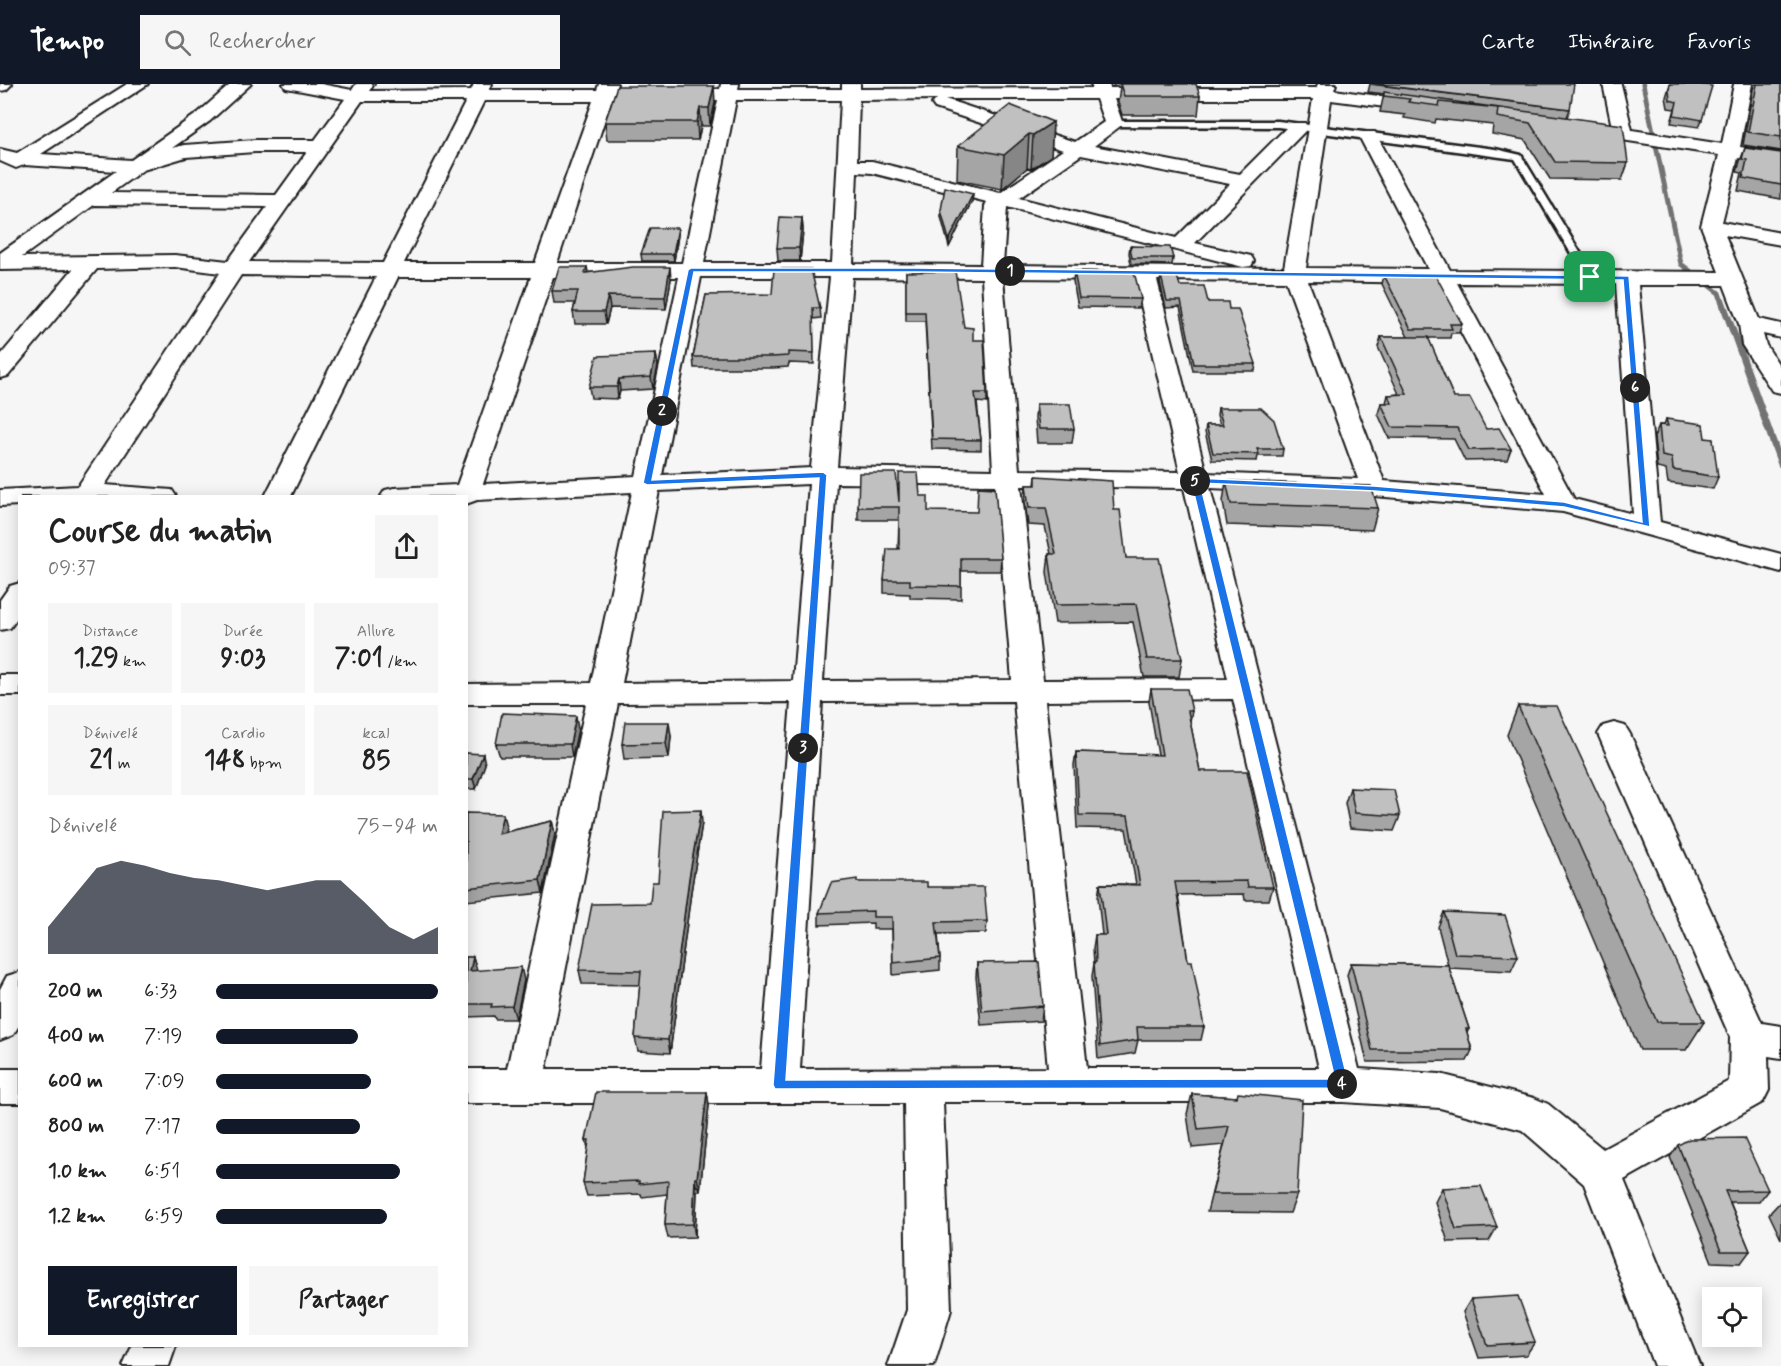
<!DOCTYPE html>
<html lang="fr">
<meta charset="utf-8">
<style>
:root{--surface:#fff;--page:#f6f6f6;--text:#222;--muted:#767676;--accent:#111827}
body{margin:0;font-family:Mynerve,sans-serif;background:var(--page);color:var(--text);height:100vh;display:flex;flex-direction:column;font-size:22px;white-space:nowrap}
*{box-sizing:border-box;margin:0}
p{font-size:20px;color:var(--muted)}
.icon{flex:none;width:33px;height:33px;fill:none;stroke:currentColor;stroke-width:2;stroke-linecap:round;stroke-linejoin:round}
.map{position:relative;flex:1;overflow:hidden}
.drawer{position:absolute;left:18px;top:411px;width:450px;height:852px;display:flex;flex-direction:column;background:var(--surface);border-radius:0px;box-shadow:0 3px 15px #0003}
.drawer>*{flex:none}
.tools{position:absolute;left:1702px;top:1203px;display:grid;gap:12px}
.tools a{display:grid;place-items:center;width:60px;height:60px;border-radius:0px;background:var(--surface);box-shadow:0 3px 15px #0003;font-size:30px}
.pin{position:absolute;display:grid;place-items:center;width:51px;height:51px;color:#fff;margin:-26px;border-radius:12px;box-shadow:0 3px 9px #0006}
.km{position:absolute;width:30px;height:30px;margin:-15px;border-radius:50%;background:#222;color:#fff;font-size:16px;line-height:30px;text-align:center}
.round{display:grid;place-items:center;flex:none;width:63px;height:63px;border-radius:0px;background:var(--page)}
.summary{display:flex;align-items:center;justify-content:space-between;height:102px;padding:0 30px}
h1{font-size:33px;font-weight:700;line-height:45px}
.figures{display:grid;grid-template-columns:repeat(3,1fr);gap:9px;height:102px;padding:6px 30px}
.figures div{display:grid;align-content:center;border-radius:0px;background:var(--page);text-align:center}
.figures b{font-size:26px;font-weight:700}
.figures small{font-size:16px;font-weight:400}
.figures p{font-size:16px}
.chart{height:168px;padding:12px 30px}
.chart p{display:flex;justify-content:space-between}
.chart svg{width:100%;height:108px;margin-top:6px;fill:var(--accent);opacity:.7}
.action{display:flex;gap:12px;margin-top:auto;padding:12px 30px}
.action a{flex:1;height:69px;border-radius:0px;background:var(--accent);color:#fff;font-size:24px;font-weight:700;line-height:69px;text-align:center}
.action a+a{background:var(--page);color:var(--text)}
ul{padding:0 30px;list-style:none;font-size:20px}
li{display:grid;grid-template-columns:96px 72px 1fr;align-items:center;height:45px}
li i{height:15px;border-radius:8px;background:var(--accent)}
header{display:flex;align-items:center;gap:36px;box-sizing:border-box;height:84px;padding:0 30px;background:var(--accent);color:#fff}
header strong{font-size:28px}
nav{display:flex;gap:33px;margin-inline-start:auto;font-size:21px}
.search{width:420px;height:54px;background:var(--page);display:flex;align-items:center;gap:15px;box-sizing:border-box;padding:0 21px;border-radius:0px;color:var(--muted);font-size:22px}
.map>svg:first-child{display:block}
</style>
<header>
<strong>Tempo</strong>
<div class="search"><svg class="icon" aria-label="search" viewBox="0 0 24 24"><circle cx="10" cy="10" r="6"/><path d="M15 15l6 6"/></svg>Rechercher</div>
<nav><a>Carte</a><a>Itinéraire</a><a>Favoris</a></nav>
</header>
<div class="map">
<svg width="1781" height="1282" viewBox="0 0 1781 1282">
<rect width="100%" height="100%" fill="#f6f6f6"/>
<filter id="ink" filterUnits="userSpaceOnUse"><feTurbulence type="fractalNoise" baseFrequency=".0167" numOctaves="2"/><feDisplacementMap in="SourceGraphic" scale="12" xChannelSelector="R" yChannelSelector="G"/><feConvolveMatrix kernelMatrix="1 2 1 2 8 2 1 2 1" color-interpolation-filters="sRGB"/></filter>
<g filter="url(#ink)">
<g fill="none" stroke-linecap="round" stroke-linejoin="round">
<polyline stroke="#727272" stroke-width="5" points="1643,0 1681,180 1719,209 1722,218"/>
<polyline stroke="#727272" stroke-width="7" points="1722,217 1781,380"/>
<defs>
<polygon id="service" points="1114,37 1278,37 1495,65 1521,71 1595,193 1590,196 1585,193 1515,75 1278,43 1111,42 1111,38"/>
<g id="minor">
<polygon points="0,0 12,0 6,6 0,7"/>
<path d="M127,0H148L41,70L131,76L198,29L231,0H251L210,37L172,64L184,61L255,56H315L345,15L292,5L286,4L283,0H321L352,6L356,0H374L369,7L471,6L474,0H492L489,6H597L599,0H617L615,6L720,5L721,0H739L738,5H842V0H860V5L1093,4L1091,0H1109L1110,4H1316L1318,0H1336L1334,6L1424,18L1430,19L1433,23L1430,27L1424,28L1331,16L1306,184L1428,185L1359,52L1361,48H1375L1377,52L1450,186L1719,188L1701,142L1719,71L1583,50L1576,48L1574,44L1576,40L1583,38L1612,43L1603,0H1621L1632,46L1722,60L1734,0H1752L1740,63L1781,69V81L1738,74L1722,138L1781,149V161L1725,151L1759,235L1781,240V254L1763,250L1766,261L1781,284V309L1772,307L1742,261L1739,240L1724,201H1638L1660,438L1781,470V488L1563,428L1374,412L1210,404L1359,985L1440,990L1534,1014L1548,1020L1603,1065L1729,997L1730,953L1598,650L1603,642L1614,639L1625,642L1630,650L1762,939L1781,942V974L1768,972L1769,1006L1763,1018L1624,1096L1700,1282H1654L1584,1100L1522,1046L1440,1024L1343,1018H943L951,1226L934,1282H888L907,1226L904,1019H466V985H507L586,620H466V600L591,599L632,408L477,416L466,420V412H381L385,406L394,404L457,401L531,193H398L291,412H265L376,193L241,191L105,401L172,406L176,412H20V421L0,422V406L78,402L220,189L175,183L97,185L8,292L0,294V272L73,185L0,186V169L116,87L24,81L16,84L0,77V65L17,69ZM937,15L932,20L935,24L1063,66L1000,109L872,77H857L859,16ZM945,15H1096L1104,38L1075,58ZM1114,15H1313L1284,184L1003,181L1007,123L1243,183L1251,182L1254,177L1251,172L1195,159L1305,47L1307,43L1305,39H1291L1240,90L1094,62L1123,40ZM718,16L682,179H557L611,17ZM736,16H841L832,179H704ZM362,17H466L383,179L249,178ZM484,17H593L535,179H404ZM255,68H307L276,111L111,109L143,86L186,73ZM1081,71L1230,100L1176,154L1019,114ZM857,88L872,89L987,118L985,122L981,181L853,180ZM94,121L267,123L228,177L175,171L22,173ZM553,193H679L636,392L483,400ZM701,193H830L811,384L662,391ZM852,193L982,194L993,386L837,383ZM1003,194L1135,195L1180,388L1019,386ZM1157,196L1286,197L1358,395L1206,389ZM1308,197L1435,199L1546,410L1384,397ZM1457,199L1616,200L1633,430L1574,415ZM836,399L995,401L1012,596L823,597ZM809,400L793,597L622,599L659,407ZM1021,402L1184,404L1228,595L1043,596ZM1233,615L1319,984H1087L1045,617ZM1014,617L1048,984L800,985L822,618ZM791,618L761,985H546L618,619Z"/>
<polygon points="20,499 20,530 10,544 0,546 0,516 10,502"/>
<rect x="0" y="591" width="20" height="20"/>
<polygon points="20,888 20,940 13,951 0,956 0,905 7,892"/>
<rect x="0" y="985" width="20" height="34"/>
<polygon points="132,1262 176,1262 169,1282 123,1282"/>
</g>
</defs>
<use href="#service" stroke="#1c1c1c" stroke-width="5"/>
<use href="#minor" stroke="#1c1c1c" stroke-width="4"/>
<use href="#service" fill="#fff" fill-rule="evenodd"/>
<use href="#minor" fill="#fff" fill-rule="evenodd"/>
</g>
<g fill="#a5a5a5" stroke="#1c1c1c" stroke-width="1.5">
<polygon points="1113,0 1196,0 1200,12 1198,31 1122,31 1118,18 1120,3 1114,3"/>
<polygon points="1370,0 1570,25 1567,33 1628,79 1622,96 1550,95 1525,56 1492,50 1493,41 1436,35 1435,39 1404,34 1405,31 1380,28 1384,10 1368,8"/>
<polygon points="1670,0 1702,36 1699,43 1671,39 1675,25 1668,24 1666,13"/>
<polygon points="1754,0 1781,0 1781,67 1743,61"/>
<polygon points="715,19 710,42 701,42 698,56 607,56 605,38"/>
<polygon points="1053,38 1051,72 1031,85 1027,84 1002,105 957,96 958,62"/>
<polygon points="1745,64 1781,69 1781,115 1738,107 1742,89 1737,88 1740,77"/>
<polygon points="973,110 972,117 949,163 941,133 941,126"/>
<polygon points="802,134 803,146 800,177 778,177 777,164"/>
<polygon points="678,151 674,177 642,177 641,170"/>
<polygon points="1130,162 1173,174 1172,181 1131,180 1129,169"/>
<polygon points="587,183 588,188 671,195 666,225 610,224 606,240 575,240 573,228 575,219 554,219 552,207"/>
<polygon points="1074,187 1141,215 1139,224 1078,223 1073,197"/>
<polygon points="906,188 964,243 973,256 987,309 987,319 977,318 981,356 981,366 932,365 925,237 906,237"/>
<polygon points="1384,191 1462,240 1459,249 1451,249 1450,254 1428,254 1454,314 1486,345 1511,365 1507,376 1465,377 1454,355 1389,354 1378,330 1381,319 1386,319 1388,311 1399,310 1378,263 1381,253 1408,253 1382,200"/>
<polygon points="1161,192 1208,218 1229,225 1256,280 1255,287 1193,287 1180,223 1166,224 1160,198"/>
<polygon points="706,211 820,224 821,234 813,235 814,280 789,279 788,283 773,284 694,284 693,273"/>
<polygon points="656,270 658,282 653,305 620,307 618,315 591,314 589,303"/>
<polygon points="1036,320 1074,345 1072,359 1037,359 1035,334"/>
<polygon points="1218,324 1283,365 1282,372 1258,372 1257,377 1212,376 1205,348 1206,341 1220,341 1217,331"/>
<polygon points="1666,335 1705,354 1718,393 1713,405 1668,399 1666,386 1657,384 1654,353 1659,341 1664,341"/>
<polygon points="1036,392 1114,426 1126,474 1182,575 1179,593 1144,593 1133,538 1055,539 1047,488 1049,470 1051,470 1045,442 1028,441 1025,418 1026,401 1035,401"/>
<polygon points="1226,397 1378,424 1372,446 1227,441 1223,418"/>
<polygon points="920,412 928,427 1001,474 1000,487 961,487 961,515 910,514 910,510 884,509 884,496 898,465 899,436 858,436 858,423 899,418"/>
<polygon points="1151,605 1192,627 1190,637 1200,687 1273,803 1269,816 1245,816 1244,810 1178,811 1188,877 1204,943 1201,956 1138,956 1135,969 1098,975 1092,892 1094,880 1093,864 1095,851 1102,851 1098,813 1100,800 1136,800 1126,745 1077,744 1074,681 1076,668 1158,671 1149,618"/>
<polygon points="1518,622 1704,938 1686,966 1640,966 1507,651"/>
<polygon points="578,645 572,673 500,673 496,660"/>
<polygon points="671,652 669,674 624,675 622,660"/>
<polygon points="466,669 485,680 476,705 466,705"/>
<polygon points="1350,704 1400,732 1394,747 1350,744 1345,719"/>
<polygon points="466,729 506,743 505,748 552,737 555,750 543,809 466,817"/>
<polygon points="702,739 691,808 670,969 638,967 635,954 640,901 582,900 579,886 650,819 658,798"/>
<polygon points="857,798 927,803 987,837 986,849 938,850 940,874 940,886 893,891 892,845 873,845 873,839 819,841 819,829"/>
<polygon points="1444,828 1518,872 1511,887 1449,884 1469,945 1467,949 1472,966 1467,977 1367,978 1347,891 1351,879 1448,881 1438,843"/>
<polygon points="466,873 473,873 477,887 524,896 516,935 495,935 494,932 466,933"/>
<polygon points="977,879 1043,922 1041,937 981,941 976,893"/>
<polygon points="707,1008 709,1021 700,1107 697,1107 695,1153 668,1154 665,1141 667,1110 642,1113 641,1110 587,1112 583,1099 588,1064 586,1056"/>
<polygon points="1192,1010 1237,1013 1297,1110 1290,1129 1207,1128 1224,1061 1192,1064 1187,1030"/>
<polygon points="1678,1061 1768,1106 1759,1118 1730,1118 1750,1167 1741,1179 1712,1178 1670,1073"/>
<polygon points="1442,1104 1497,1143 1489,1157 1448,1158 1435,1118"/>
<polygon points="1781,1117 1781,1155 1769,1130"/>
<polygon points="1471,1215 1535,1258 1526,1271 1479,1274 1463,1228"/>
</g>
<g fill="#868686" stroke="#1c1c1c" stroke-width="1.5">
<polygon points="714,2 715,19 710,42 709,24"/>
<polygon points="700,24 701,42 698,56 697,38"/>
<polygon points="1053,38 1051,72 1031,85 1033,51"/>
<polygon points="1029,50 1027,84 1002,105 1004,71"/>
<polygon points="973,110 972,117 949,163 949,156"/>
<polygon points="802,134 803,146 800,177 799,164"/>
<polygon points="678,144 678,151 674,177 673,170"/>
<polygon points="670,183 671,195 666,225 665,213"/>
<polygon points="608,212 610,224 606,240 604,228"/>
<polygon points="656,270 658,282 653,305 651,293"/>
<polygon points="619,295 620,307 618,315 617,303"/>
<polygon points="576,632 578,645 572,673 570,660"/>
<polygon points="669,638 671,652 669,674 666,659"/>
<polygon points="483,670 485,680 476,705 473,695"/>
<polygon points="701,726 702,739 691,808 670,969 668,956 689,794"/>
<polygon points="503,730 506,743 502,763 498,750"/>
<polygon points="552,737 555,750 543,809 540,796"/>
<polygon points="473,873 477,886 474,900 470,887"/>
<polygon points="521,883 524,896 516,935 512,922"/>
<polygon points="707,1008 709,1021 700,1107 697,1094"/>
<polygon points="695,1094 697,1107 695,1153 693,1140"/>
</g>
<g fill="#c0c0c0" stroke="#1c1c1c" stroke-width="1.5">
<polygon points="1120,0 1196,0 1200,12 1124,12"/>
<polygon points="1373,0 1574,0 1570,25"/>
<polygon points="1670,0 1698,0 1712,2 1702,36 1674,31 1677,18 1670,16 1669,6"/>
<polygon points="1757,0 1781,0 1781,53 1748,48"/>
<polygon points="617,2 714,2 709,24 700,24 697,38 605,38"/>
<polygon points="1384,8 1623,41 1628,79 1555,78 1530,39 1497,33 1498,24 1440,18 1439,22 1408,18 1410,15 1384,12"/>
<polygon points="1010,21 1053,38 1033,51 1029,50 1004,71 958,62"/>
<polygon points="1745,64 1781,69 1781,101 1743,94 1747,76 1742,75"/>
<polygon points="945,103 973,110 949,156 941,126"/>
<polygon points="780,133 802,134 799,164 777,164"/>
<polygon points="650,144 678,144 673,170 641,170"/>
<polygon points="1130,162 1170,163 1173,174 1132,174"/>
<polygon points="559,183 587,183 585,189 633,183 670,183 665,213 608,212 604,228 573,228 578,207 552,207"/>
<polygon points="774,185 811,185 820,224 813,224 814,269 788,268 788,272 772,273 693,273 706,211 772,210"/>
<polygon points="955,187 964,243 973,244 973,256 984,256 987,309 975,309 981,356 932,355 925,228 906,228 906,188"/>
<polygon points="1074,187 1134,188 1141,215 1079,214"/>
<polygon points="1384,191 1436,192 1462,240 1450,240 1452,245 1411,245"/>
<polygon points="1161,192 1177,192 1180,202 1204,202 1208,218 1228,218 1229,225 1238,225 1256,280 1194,280 1181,217 1167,217"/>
<polygon points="1381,253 1428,253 1454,314 1470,314 1486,345 1499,344 1511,365 1469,366 1457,344 1392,343 1381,319 1392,319 1388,311 1407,310"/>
<polygon points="656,270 651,293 619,295 617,303 589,303 597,272"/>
<polygon points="1036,320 1070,320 1074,345 1039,345"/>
<polygon points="1218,324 1261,324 1274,336 1283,365 1257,365 1259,370 1213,369 1206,341 1223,341"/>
<polygon points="1666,335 1703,340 1705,354 1713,355 1718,393 1673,386 1672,374 1662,372 1659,341 1668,342"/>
<polygon points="859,389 896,389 899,418 899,389 918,389 920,412 928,412 928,427 977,428 978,403 995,404 1001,474 961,474 961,502 910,501 910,496 884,496 887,465 899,465 899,423 858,423"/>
<polygon points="1036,392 1112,397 1114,426 1120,426 1126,474 1159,474 1182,575 1147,575 1136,520 1056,521 1049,470 1056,470 1046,424 1029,424 1026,401 1036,401"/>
<polygon points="1226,397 1371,402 1378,424 1231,420"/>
<polygon points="1151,605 1187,605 1192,627 1188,627 1200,687 1247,687 1273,803 1248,803 1247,797 1175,798 1188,877 1192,877 1204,943 1137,943 1138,956 1100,962 1094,879 1096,878 1095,851 1106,851 1100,800 1140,801 1128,732 1079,731 1076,668 1162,671"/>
<polygon points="1518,622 1557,622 1704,938 1657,938"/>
<polygon points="502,629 576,632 570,660 496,660"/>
<polygon points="625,638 669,638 666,659 622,660"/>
<polygon points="466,669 483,670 473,695 466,695"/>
<polygon points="1350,704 1394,706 1400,732 1355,729"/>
<polygon points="701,726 689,794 668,956 635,954 641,887 579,886 592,820 650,819 652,798 658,798 663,727"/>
<polygon points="466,729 503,730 498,750 552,737 540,796 466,804"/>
<polygon points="857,795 857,798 927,798 927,803 984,803 987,837 936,838 940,874 893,879 892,833 873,833 873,827 819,829 831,799"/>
<polygon points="1444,828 1505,831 1518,872 1455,870"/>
<polygon points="466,873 473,873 470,887 521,883 512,922 491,923 492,920 466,920"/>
<polygon points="1039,878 1043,922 982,927 977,879"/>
<polygon points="1351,879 1448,881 1469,945 1466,945 1472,966 1372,966"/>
<polygon points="596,1008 707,1008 697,1094 695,1094 693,1140 665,1141 668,1097 639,1100 639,1097 583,1099 589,1056 586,1056"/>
<polygon points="1238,1009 1302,1016 1297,1110 1212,1110 1229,1042 1198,1045 1192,1010 1237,1013"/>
<polygon points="1744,1054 1768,1106 1725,1107 1750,1167 1721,1167 1678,1061 1689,1055"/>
<polygon points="1481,1102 1497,1143 1456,1145 1442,1104"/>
<polygon points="1518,1212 1535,1258 1487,1261 1471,1215"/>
</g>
</g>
<path fill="#1a73e8" stroke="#fff" stroke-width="1.5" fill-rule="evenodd" d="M691,184H917L1629,192L1650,443L1564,423L1374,407L1200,399L1349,1001L1347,1004L775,1005L773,1001L819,394L647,401L643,399L688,186ZM694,188H917L1623,196L1642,438L1564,418L1374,402L1195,394L1191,397L1335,995L786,996L827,391L823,388L652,396Z"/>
</svg>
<div class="tools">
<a><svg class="icon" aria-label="locate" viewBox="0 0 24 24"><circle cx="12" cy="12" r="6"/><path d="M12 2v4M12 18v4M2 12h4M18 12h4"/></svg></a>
</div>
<div class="pin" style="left:1590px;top:193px;background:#1e9e55"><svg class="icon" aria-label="arrive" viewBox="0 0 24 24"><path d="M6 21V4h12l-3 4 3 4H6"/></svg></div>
<b class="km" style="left:1010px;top:187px">1</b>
<b class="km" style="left:662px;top:327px">2</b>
<b class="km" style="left:803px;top:664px">3</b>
<b class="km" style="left:1342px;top:1000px">4</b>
<b class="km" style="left:1195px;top:397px">5</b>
<b class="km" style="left:1635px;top:304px">6</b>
<section class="drawer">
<div class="summary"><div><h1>Course du matin</h1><p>09:37</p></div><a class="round"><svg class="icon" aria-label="share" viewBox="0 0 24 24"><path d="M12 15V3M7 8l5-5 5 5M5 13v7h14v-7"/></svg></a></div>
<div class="figures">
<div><p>Distance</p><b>1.29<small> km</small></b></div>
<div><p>Durée</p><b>9:03</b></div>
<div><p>Allure</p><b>7:01<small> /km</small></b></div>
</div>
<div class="figures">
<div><p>Dénivelé</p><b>21<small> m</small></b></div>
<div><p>Cardio</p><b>148<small> bpm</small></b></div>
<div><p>kcal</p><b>85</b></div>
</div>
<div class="chart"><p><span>Dénivelé</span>75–94 m</p>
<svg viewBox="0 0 160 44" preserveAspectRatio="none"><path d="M0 44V33L10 21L20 9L30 6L40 8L50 11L60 13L70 14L80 16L90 18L100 16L110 14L120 14L130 23L140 33L150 38L160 33V44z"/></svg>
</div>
<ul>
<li><b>200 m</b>6:33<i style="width:100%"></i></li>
<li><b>400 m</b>7:19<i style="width:64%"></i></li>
<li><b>600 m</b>7:09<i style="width:70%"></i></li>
<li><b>800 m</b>7:17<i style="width:65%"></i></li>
<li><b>1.0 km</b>6:51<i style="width:83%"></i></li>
<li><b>1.2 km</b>6:59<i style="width:77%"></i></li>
</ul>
<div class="action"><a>Enregistrer</a><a>Partager</a></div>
</section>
</div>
